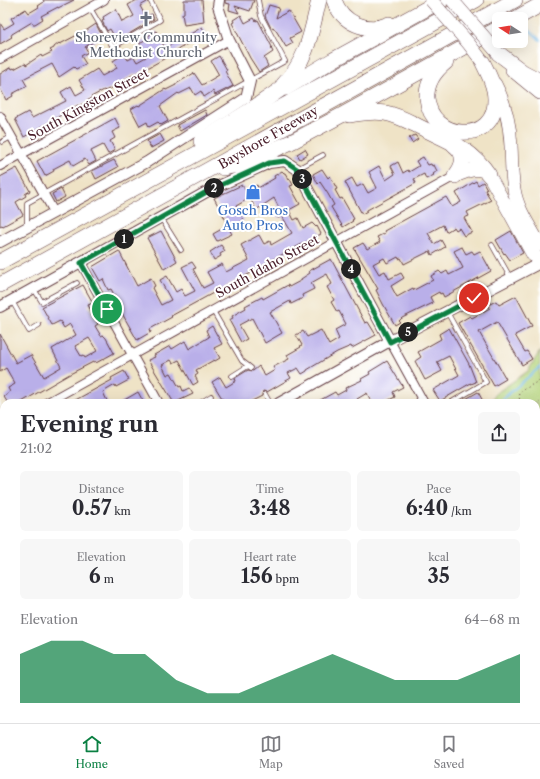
<!DOCTYPE html>
<meta charset="utf-8">
<style>
:root{--surface:#fff;--page:#f7f7f7;--text:#2b2b33;--muted:#7c7c81;--line:#e1e1e2;--accent:#0b8043}
body{margin:0;font-family:"Libre Caslon Text",serif;background:var(--page);color:var(--text);height:100vh;display:flex;flex-direction:column;font-size:15px;white-space:nowrap}
*{box-sizing:border-box;margin:0}
p{font-size:13px;color:var(--muted)}
.icon{flex:none;width:22px;height:22px;fill:none;stroke:currentColor;stroke-width:2;stroke-linecap:round;stroke-linejoin:round}
.map{position:relative;flex:1;overflow:hidden}
.sheet{position:absolute;left:0px;top:399px;width:540px;height:324px;display:flex;flex-direction:column;background:var(--surface);border-radius:12px 12px 0 0;box-shadow:0 4px 16px #0002}
.sheet>*{flex:none}
.needle{width:26px;rotate:282deg}
.buttons{position:absolute;left:492px;top:12px;display:grid;gap:8px}
.buttons a{display:grid;place-items:center;width:36px;height:36px;border-radius:6px;background:var(--surface);box-shadow:0 4px 16px #0002;font-size:20px}
.pin{position:absolute;display:grid;place-items:center;width:34px;height:34px;color:#fff;margin:-17px;border:2px solid #fff;border-radius:50%;box-shadow:0 1px 4px #0007}
.km{position:absolute;width:20px;height:20px;margin:-10px;border-radius:50%;background:#222;color:#fff;font-size:11px;line-height:20px;text-align:center}
.round{display:grid;place-items:center;flex:none;width:42px;height:42px;border-radius:6px;background:var(--page)}
.summary{display:flex;align-items:center;justify-content:space-between;height:68px;padding:0 20px}
h1{font-size:22px;font-weight:700;line-height:30px}
.figures{display:grid;grid-template-columns:repeat(3,1fr);gap:6px;height:68px;padding:4px 20px}
.figures div{display:grid;align-content:center;border-radius:6px;background:var(--page);text-align:center}
.figures b{font-size:20px;font-weight:700}
.figures small{font-size:11px;font-weight:400}
.figures p{font-size:11px}
.chart{height:112px;padding:8px 20px}
.chart p{display:flex;justify-content:space-between}
.chart svg{width:100%;height:72px;margin-top:4px;fill:var(--accent);opacity:.7}
.dock{display:flex;justify-content:space-around;align-items:center;height:56px;border-top:1px solid var(--line);background:var(--surface);font-size:11px;color:var(--muted)}
.dock a{display:grid;justify-items:center;gap:2px}
.dock .active{color:var(--accent)}
.map>svg:first-child{display:block}
</style>
<div class="map">
<svg width="540" height="723" viewBox="0 0 540 723">
<rect width="100%" height="100%" fill="#fff"/>
<filter id="ink" filterUnits="userSpaceOnUse"><feTurbulence type="fractalNoise" baseFrequency=".025" numOctaves="2"/><feDisplacementMap in="SourceGraphic" scale="8" xChannelSelector="R" yChannelSelector="G"/><feConvolveMatrix kernelMatrix="1 2 1 2 8 2 1 2 1" color-interpolation-filters="sRGB"/></filter>
<filter id="wash" filterUnits="userSpaceOnUse"><feTurbulence type="fractalNoise" baseFrequency=".012" numOctaves="4" result="noise"/><feDisplacementMap in="SourceGraphic" scale="16" xChannelSelector="R" yChannelSelector="G"/><feGaussianBlur stdDeviation="0.9" result="paint"/><feColorMatrix in="noise" values="0 0 0 0 0 0 0 0 0 0 0 0 0 0 0 0 0 1.4 0 .05"/><feComposite in="paint" operator="in"/></filter>
<g filter="url(#wash)">
<rect width="100%" height="100%" fill="#efe3c6"/>
<polygon fill="#b4d37a" stroke="#7f7952" points="540,351 540,412 536,414 536,403 491,403 495,394 528,371"/>
<g fill="none" stroke-linecap="round" stroke-linejoin="round">
<g stroke="#73bbeb" stroke-width="2">
<polyline points="525,26 540,40"/>
<polyline points="500,403 506,396 540,367"/>
<polyline points="443,719 449,723"/>
</g>
</g>
<g id="blocks">
<g fill="#b9afe9" fill-rule="evenodd">
<polygon points="43,0 74,0 58,8 58,7 41,16 43,19 35,24 33,24 32,22 12,34 11,36 12,37 0,44 0,23 4,29 14,23 11,18 26,9 29,13 39,7 38,6 44,2"/>
<polygon points="137,0 147,0 147,2 140,6 146,17 152,14 154,19 117,41 110,29 107,31 102,21 104,20 103,17 116,9 122,22 134,16 128,5"/>
<polygon points="184,0 202,0 204,22 184,25 182,14 184,13"/>
<polygon points="225,0 254,0 250,11 235,6 239,13 229,10 230,4 225,3"/>
<polygon points="269,5 279,8 276,18 289,11 301,32 290,38 293,43 286,47 277,32 273,27 271,28 265,16"/>
<polygon points="241,15 245,23 254,18 256,21 258,20 272,47 271,48 273,52 264,58 268,66 259,72 250,58 232,23 234,22 233,20"/>
<polygon points="96,24 101,34 97,37 98,39 85,47 88,52 81,56 86,64 76,69 74,67 59,77 52,64 23,79 27,86 12,94 13,96 6,100 0,88 0,74 11,67 12,69 14,68 14,69 25,63 26,65 41,55 42,57 52,52 50,50 54,48 54,47 59,43 60,44 81,33 81,34"/>
<polygon points="202,27 207,36 193,43 192,41 169,55 169,56 135,75 135,74 124,80 124,81 115,86 105,91 104,90 91,97 92,98 87,101 88,102 78,106 78,105 24,137 15,119 28,112 32,118 66,101 61,92 71,86 76,95 85,90 79,80 97,69 102,76 117,68 113,61 124,54 128,60 134,57 137,62 146,57 139,43 149,38 148,36 156,31 165,48 174,43 173,41 178,39 179,41"/>
<polygon points="219,56 227,70 225,71 233,86 215,95 213,91 204,97 201,91 195,95 191,88 179,94 178,93 160,106 168,121 161,125 158,122 149,127 147,122 140,126 131,109 138,105 139,106 165,89 166,90 176,85 176,84 194,73 202,85 219,75 211,61"/>
<polygon points="205,110 207,115 180,131 177,125"/>
<polygon points="115,118 120,128 112,132 115,138 110,141 115,150 108,154 103,145 91,151 96,161 89,165 85,159 73,166 70,160 53,169 54,171 45,176 37,161"/>
<polygon points="160,134 164,141 151,148 147,141"/>
<polygon points="415,135 418,139 412,143 409,138"/>
<polygon points="305,149 308,154 300,159 297,154"/>
<polygon points="423,157 428,165 431,164 432,166 434,165 437,171 433,174 434,175 426,179 424,174 414,179 416,183 367,210 367,211 362,214 345,182 352,178 357,187 363,184 368,193 377,188 369,172 379,166 386,180 395,174 391,166 398,162 403,173 408,170 409,172 419,166 416,161"/>
<polygon points="114,160 118,167 96,179 92,171"/>
<polygon points="17,168 30,191 25,194 26,196 16,202 23,215 3,226 2,225 0,226 0,177"/>
<polygon points="322,169 328,178 330,176 337,189 335,190 340,199 342,198 354,219 352,220 353,221 343,227 331,207 334,205 328,194 320,182 318,184 313,174"/>
<polygon points="282,171 284,173 285,173 289,180 290,179 293,185 290,186 300,204 289,210 294,220 298,218 303,228 312,223 316,227 317,226 321,234 266,263 267,264 253,272 226,286 226,287 216,293 215,292 171,316 172,317 150,329 151,332 137,340 119,308 121,307 111,289 108,290 103,279 100,281 92,267 119,251 137,286 151,278 155,286 152,288 161,305 171,300 160,280 167,276 176,292 181,289 185,296 195,291 182,267 192,262 196,268 193,269 203,288 213,283 207,272 222,264 226,272 249,260 241,245 259,235 264,244 270,241 271,245 292,233 282,216 278,218 275,212 280,210 274,198 256,210 250,198 236,206 244,220 230,228 214,198 242,185 246,191 257,185 258,188 275,178 274,176"/>
<polygon points="476,181 478,185 483,182 487,189 485,190 491,200 467,212 469,216 464,218 472,232 464,236 459,228 456,230 454,227 446,232 443,225 428,233 434,244 441,240 445,247 432,255 430,251 404,264 401,258 399,259 398,257 387,263 384,258 373,264 379,274 385,271 389,279 401,273 404,278 391,286 397,297 413,288 414,290 433,280 431,276 439,271 442,274 447,271 449,275 463,268 454,251 462,247 466,254 472,251 474,254 480,251 491,271 444,297 442,293 440,294 439,292 430,297 433,303 402,318 399,321 400,322 395,325 383,304 376,290 378,289 354,248 363,243 367,249 380,242 377,237 385,233 384,231 446,197 452,207 461,202 456,193"/>
<polygon points="61,189 65,197 56,202 52,194"/>
<polygon points="227,226 232,234 217,241 213,234"/>
<polygon points="161,231 177,261 164,269 147,238"/>
<polygon points="511,231 523,253 510,260 505,253 504,254 496,240"/>
<polygon points="221,245 225,251 220,254 221,256 214,260 210,252"/>
<polygon points="331,259 365,323 368,322 376,335 352,348 351,346 337,352 307,370 307,371 302,374 298,368 288,373 291,378 267,392 263,391 262,394 262,396 248,403 225,403 212,382 220,377 226,387 236,381 235,378 248,370 253,371 259,366 265,376 275,370 273,367 289,359 287,355 301,347 300,346 302,345 296,335 303,331 307,337 321,330 329,345 339,339 335,330 346,324 339,311 337,312 331,302 334,300 327,287 332,284 327,274 311,283 314,289 302,295 303,298 291,304 290,301 270,312 282,333 265,343 252,318 239,325 247,339 241,342 229,320 233,318 232,316 246,308 245,306 262,297 263,299 288,285 289,287 302,280 301,279 310,273 309,271"/>
<path d="M83,285L93,303L88,305L98,324L95,326L101,336L103,335L106,338L114,353L96,363L95,361L68,375L20,403H8L4,397L10,392L8,388L15,384L6,368L0,372V334L16,363L31,355L44,377L61,367L52,349L76,335L70,324L64,328L60,321L52,325L42,307ZM89,338L97,351L85,358L83,355L81,356L75,346Z"/>
<polygon points="516,296 532,326 515,335 525,352 527,351 532,359 522,365 497,322 479,332 506,379 494,386 458,323 470,316 472,318 490,308 488,305 496,301 499,305"/>
<polygon points="212,326 222,344 214,348 220,358 215,361 214,360 196,370 198,374 195,376 198,382 193,385 179,360 173,363 171,360 162,365 167,375 171,373 179,387 181,386 183,391 189,388 193,394 174,403 148,360 155,357 154,355 170,346 172,349 185,341 189,349 209,337 206,330"/>
<polygon points="449,328 469,364 476,382 471,384 471,383 440,401 433,390 459,375 449,356 437,362 442,371 425,380 415,361 421,357 418,352 441,339 439,334"/>
<polygon points="387,361 403,387 393,392 395,397 383,403 372,403 367,393 357,399 359,403 315,403 335,392 337,395 346,390 345,388 362,380 361,379 370,374 369,372"/>
<polygon points="124,371 129,380 116,387 115,385 103,392 108,403 70,403 112,380 111,378"/>
<polygon points="138,392 144,403 119,403 133,395"/>
<polygon points="478,392 484,403 459,403"/>
</g>
</g>
</g>
<g filter="url(#ink)">
<use href="#blocks" fill-opacity="0" stroke="#633c42" stroke-width="1"/>
<g fill="none" stroke-linecap="round" stroke-linejoin="round">
<defs>
<g id="service">
<polyline points="90,8 113,47 160,20 150,0"/>
<polyline points="2,142 11,137"/>
<polyline points="297,169 323,155"/>
<polyline points="161,218 181,250"/>
<polyline points="27,226 27,203 285,61 261,16 258,0"/>
<polyline points="492,245 510,277"/>
<polyline points="34,289 42,302 77,283"/>
<polyline points="12,301 29,331 39,325"/>
<polyline points="213,311 242,361 251,368"/>
<polyline points="447,312 486,382 450,403"/>
<polyline points="232,376 248,366"/>
<polyline points="265,394 270,403"/>
<polyline points="200,403 211,396"/>
<polyline points="536,479 538,478"/>
<polyline points="0,611 4,617"/>
</g>
<g id="minor">
<polyline points="0,59 104,0"/>
<polyline points="0,116 54,212"/>
<polyline points="0,166 229,40"/>
<polyline points="81,263 159,403"/>
<polyline points="390,341 424,403"/>
<polyline points="46,403 455,176"/>
<polyline points="0,428 4,426"/>
<polyline points="0,469 4,476"/>
<polyline points="536,486 540,493"/>
<polyline points="536,529 540,527"/>
<polyline points="0,686 4,684"/>
<polyline points="139,719 141,723"/>
<polyline points="333,719 335,723"/>
<polyline points="533,719 535,723"/>
<polyline points="183,723 190,719"/>
</g>
<g id="tertiary">
<polyline points="0,242 147,162 246,98 250,81 229,40 218,6 219,0"/>
<polyline points="0,307 210,190 269,163 285,161 297,169 390,341"/>
<polyline points="279,403 390,341 540,263"/>
<polyline points="0,559 4,557"/>
</g>
<g id="primary">
<polyline points="512,70 540,93"/>
<path d="M495,84C505,103 510,124 511,146C512,160 511,175 514,189C517,209 530,227 540,245"/>
<path d="M455,176C467,171 479,165 489,175L533,255L540,259"/>
</g>
<g id="motorway">
<path d="M334,0C342,23 367,34 389,24"/>
<polyline points="515,19 540,5"/>
<polyline points="498,53 523,72 540,81"/>
<path d="M446,62C435,71 426,82 427,98C431,142 497,145 495,99C495,86 488,73 482,61"/>
<path d="M283,85C308,59 311,33 319,0"/>
<path d="M349,115C361,113 373,111 385,113C396,115 404,119 414,124C444,140 469,145 489,175"/>
<polyline points="201,141 252,109 281,89 286,88 333,60 442,0"/>
<path d="M454,145C466,154 464,165 455,176"/>
<polyline points="223,168 244,164 295,140 342,115 499,28"/>
<polyline points="0,262 476,0"/>
<path d="M0,285C172,191 343,95 515,0"/>
</g>
</defs>
<use href="#service" stroke="#633c42" stroke-width="5.5"/>
<use href="#minor" stroke="#633c42" stroke-width="10"/>
<use href="#tertiary" stroke="#633c42" stroke-width="12"/>
<use href="#primary" stroke="#633c42" stroke-width="14"/>
<use href="#motorway" stroke="#633c42" stroke-width="16"/>
<g stroke="#633c42" stroke-width="1" stroke-dasharray="1 3" stroke-linecap="butt">
<polyline points="519,403 520,392 540,380"/>
<polyline points="536,404 540,402"/>
<polyline points="536,467 540,465"/>
</g>
<use href="#service" stroke="#fff" stroke-width="4"/>
<use href="#minor" stroke="#fff" stroke-width="8"/>
<use href="#tertiary" stroke="#fff" stroke-width="10"/>
<use href="#primary" stroke="#fff" stroke-width="13"/>
<use href="#motorway" stroke="#fff" stroke-width="15"/>
<defs>
<g id="primary-bridge">
<polyline points="431,0 469,44 482,61"/>
<polyline points="452,0 498,53"/>
</g>
</defs>
<use href="#primary-bridge" stroke="#633c42" stroke-width="14" stroke-linecap="butt"/>
<use href="#primary-bridge" stroke="#fff" stroke-width="13"/>
</g>
</g>
<g fill="none" stroke-linecap="round" stroke-linejoin="round" filter="url(#ink)">
<defs>
<polyline id="route" points="107,309 81,263 210,190 269,163 285,161 297,169 390,342 474,298"/>
</defs>
<use href="#route" stroke="#fff" stroke-width="8"/>
<use href="#route" stroke="#0b8043" stroke-width="5"/>
</g>
<defs>
<symbol id="church-bare" viewBox="-9 -9 18 18"><path d="M-1.2-6h2.4v3.5h3.3v2.4h-3.3V6h-2.4V-.1h-3.3v-2.4h3.3Z" fill="#6b7280" stroke="#fff" stroke-width="2.5" paint-order="stroke"/></symbol>
<symbol id="shop-bare" viewBox="-9 -9 18 18"><path d="M-5-2.5h2.3a2.7 3.5 0 0 1 5.4 0H5L5.5 6h-11ZM-1.5-2.5h3a1.5 2.3 0 0 0-3 0Z" fill="#3f7fe0" stroke="#fff" stroke-width="2.5" paint-order="stroke"/></symbol>
</defs>
<g fill-rule="evenodd">
<use href="#church-bare" x="135" y="8" width="22" height="22"/>
<use href="#shop-bare" x="242" y="181" width="22" height="22"/>
</g>
<g text-anchor="middle" dominant-baseline="central" stroke-width="4" stroke-linejoin="round" paint-order="stroke">
<g font-size="13" fill="#5b616d" stroke="#fff">
<text x="146" y="37">Shoreview Community<tspan x="146" dy="15">Methodist Church</tspan></text>
</g>
<g font-size="13" fill="#4a1f2b" stroke="#fff">
<text transform="translate(88 104) rotate(-29)">South Kingston Street</text>
<text transform="translate(268 137) rotate(-30)">Bayshore Freeway</text>
<text transform="translate(267 266) rotate(-29)">South Idaho Street</text>
</g>
<g font-size="13" fill="#366cbe" stroke="#fff">
<text x="253" y="210">Gosch Bros<tspan x="253" dy="15">Auto Pros</tspan></text>
</g>
</g>
</svg>
<div class="buttons">
<a><svg class="needle" viewBox="-14 -14 28 28"><path d="M0-13l5 13h-10z" fill="#e53935"/><path d="M0 13l5-13h-10z" fill="#7c7c81"/></svg></a>
</div>
<div class="pin" style="left:107px;top:309px;background:#1e9e55"><svg class="icon" aria-label="arrive" viewBox="0 0 24 24"><path d="M6 21V4h12l-3 4 3 4H6"/></svg></div>
<div class="pin" style="left:474px;top:298px;background:#d93025"><svg class="icon" aria-label="check" viewBox="0 0 24 24"><path d="M5 12l5 5 9-10"/></svg></div>
<b class="km" style="left:124px;top:239px">1</b>
<b class="km" style="left:214px;top:188px">2</b>
<b class="km" style="left:302px;top:179px">3</b>
<b class="km" style="left:351px;top:269px">4</b>
<b class="km" style="left:408px;top:332px">5</b>
<section class="sheet">
<div class="summary"><div><h1>Evening run</h1><p>21:02</p></div><a class="round"><svg class="icon" aria-label="share" viewBox="0 0 24 24"><path d="M12 15V3M7 8l5-5 5 5M5 13v7h14v-7"/></svg></a></div>
<div class="figures">
<div><p>Distance</p><b>0.57<small> km</small></b></div>
<div><p>Time</p><b>3:48</b></div>
<div><p>Pace</p><b>6:40<small> /km</small></b></div>
</div>
<div class="figures">
<div><p>Elevation</p><b>6<small> m</small></b></div>
<div><p>Heart rate</p><b>156<small> bpm</small></b></div>
<div><p>kcal</p><b>35</b></div>
</div>
<div class="chart"><p><span>Elevation</span>64–68 m</p>
<svg viewBox="0 0 160 44" preserveAspectRatio="none"><path d="M0 44V14L10 6L20 6L30 14L40 14L50 30L60 38L70 38L80 30L90 22L100 14L110 22L120 30L130 30L140 30L150 22L160 14V44z"/></svg>
</div>
</section>
</div>
<nav class="dock">
<a class="active"><svg class="icon" aria-label="home" viewBox="0 0 24 24"><path d="M3 11l9-7 9 7M6 9v11h12V9"/></svg>Home</a>
<a><svg class="icon" aria-label="map" viewBox="0 0 24 24"><path d="M3 6l6-2 6 2 6-2v14l-6 2-6-2-6 2zM9 4v14M15 6v14"/></svg>Map</a>
<a><svg class="icon" aria-label="saved" viewBox="0 0 24 24"><path d="M7 4h10v16l-5-4-5 4z"/></svg>Saved</a>
</nav>
